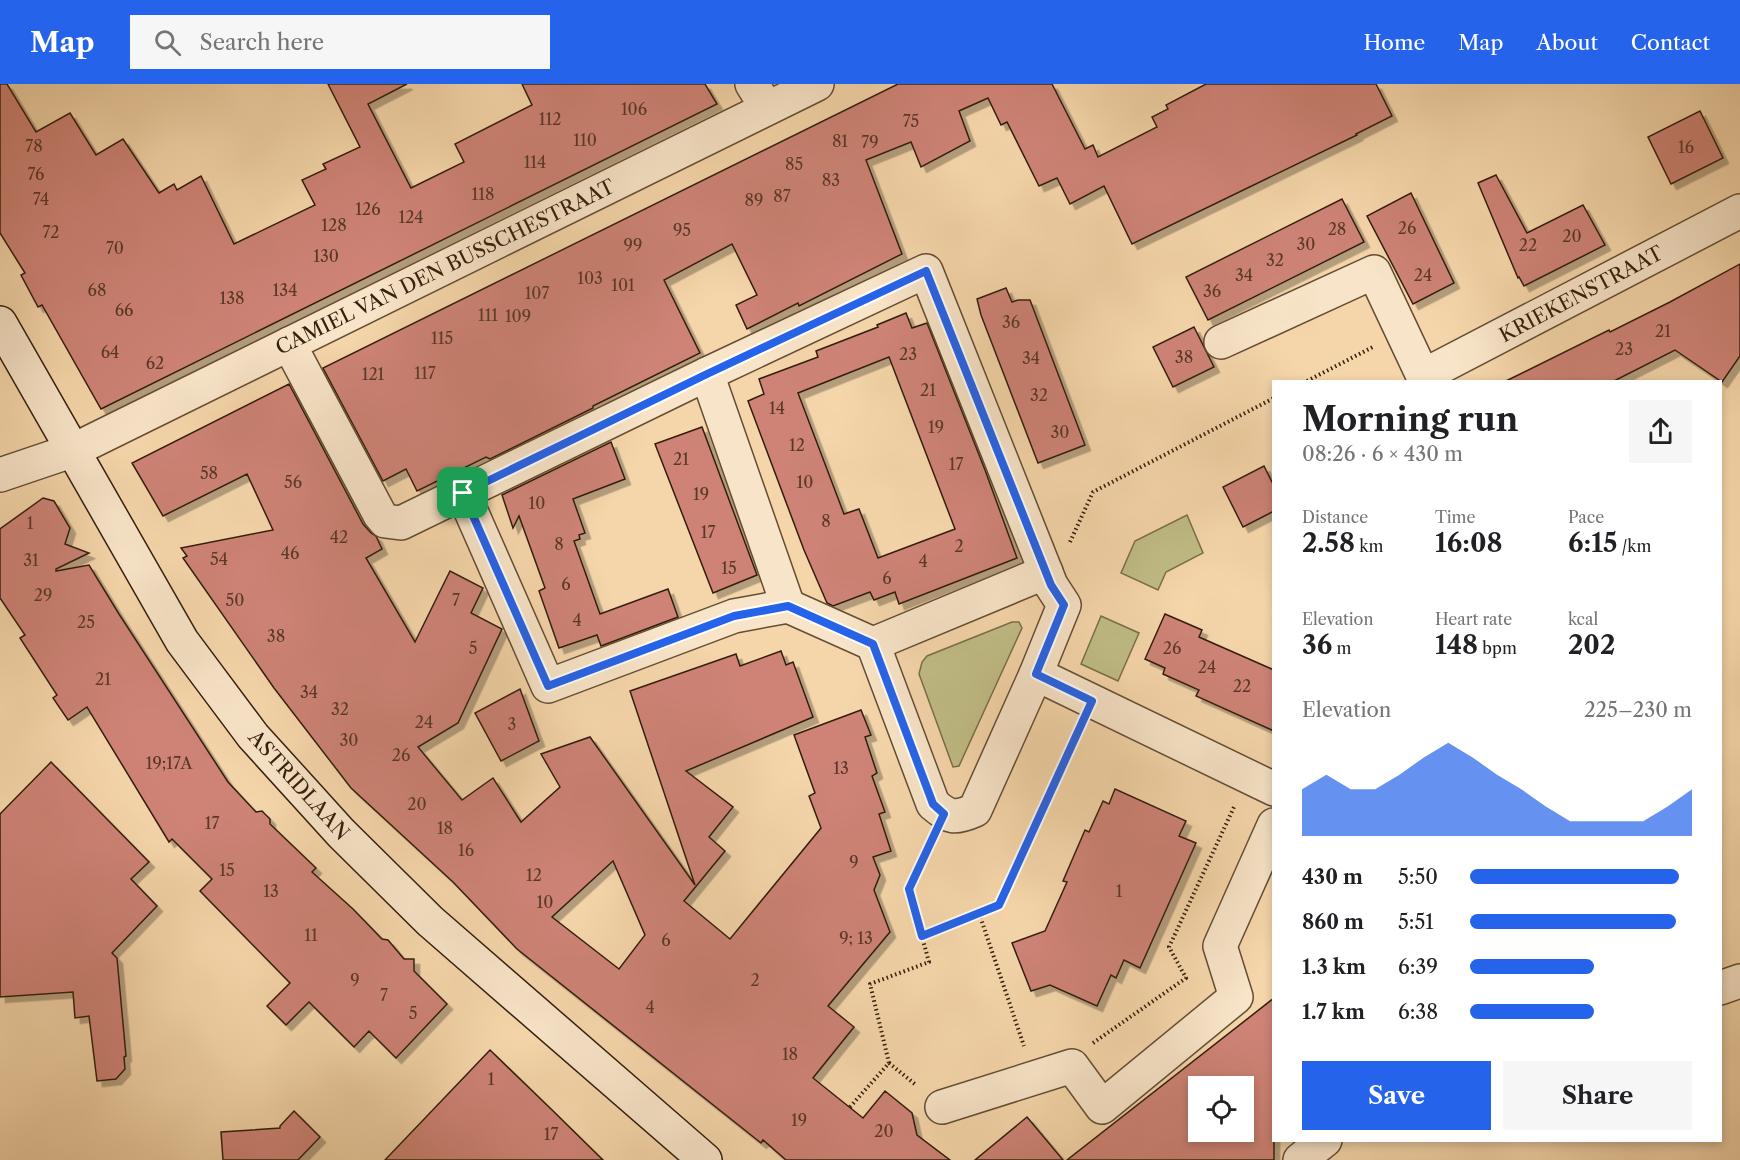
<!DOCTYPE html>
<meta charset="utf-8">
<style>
:root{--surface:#fff;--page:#f6f6f6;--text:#202124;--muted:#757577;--accent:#2563eb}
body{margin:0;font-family:"Libre Caslon Text",serif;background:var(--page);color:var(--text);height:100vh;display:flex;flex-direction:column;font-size:22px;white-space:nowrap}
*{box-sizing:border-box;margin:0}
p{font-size:20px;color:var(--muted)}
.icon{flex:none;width:33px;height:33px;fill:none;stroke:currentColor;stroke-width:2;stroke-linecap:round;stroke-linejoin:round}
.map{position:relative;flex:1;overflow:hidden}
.side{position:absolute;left:1272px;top:296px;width:450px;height:762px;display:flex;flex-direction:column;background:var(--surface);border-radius:0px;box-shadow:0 3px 9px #0003}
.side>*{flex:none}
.controls{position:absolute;left:1188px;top:992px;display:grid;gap:12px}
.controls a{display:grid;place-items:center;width:66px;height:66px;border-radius:0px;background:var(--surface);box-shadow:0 3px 9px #0003;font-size:30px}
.pin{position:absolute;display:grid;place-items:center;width:51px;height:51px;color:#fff;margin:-26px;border-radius:12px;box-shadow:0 3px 9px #0006}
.round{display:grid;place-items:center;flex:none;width:63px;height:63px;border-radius:0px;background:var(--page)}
.overview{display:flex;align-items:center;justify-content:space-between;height:102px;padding:0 30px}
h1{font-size:33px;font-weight:800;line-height:45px}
.figures{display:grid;grid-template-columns:repeat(3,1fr);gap:9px;height:102px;padding:6px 30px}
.figures div{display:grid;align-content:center}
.figures b{font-size:26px;font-weight:800}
.figures small{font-size:16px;font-weight:400}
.figures p{font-size:16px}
.chart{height:168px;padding:12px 30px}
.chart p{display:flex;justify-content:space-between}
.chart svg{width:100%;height:108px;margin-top:6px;fill:var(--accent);opacity:.7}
.primary-button{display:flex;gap:12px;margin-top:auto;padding:12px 30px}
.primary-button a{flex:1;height:69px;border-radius:0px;background:var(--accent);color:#fff;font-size:24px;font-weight:800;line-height:69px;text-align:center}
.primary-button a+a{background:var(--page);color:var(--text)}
ul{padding:0 30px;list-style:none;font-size:20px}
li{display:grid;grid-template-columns:96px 72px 1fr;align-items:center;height:45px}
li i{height:15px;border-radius:8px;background:var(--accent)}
header{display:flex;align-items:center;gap:36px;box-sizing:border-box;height:84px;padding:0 30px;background:var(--accent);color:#fff}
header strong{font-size:28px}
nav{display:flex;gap:33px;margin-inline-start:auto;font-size:21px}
.search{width:420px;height:54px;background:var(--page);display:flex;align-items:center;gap:15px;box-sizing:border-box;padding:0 21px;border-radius:0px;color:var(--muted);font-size:22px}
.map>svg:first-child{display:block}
</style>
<header>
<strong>Map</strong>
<div class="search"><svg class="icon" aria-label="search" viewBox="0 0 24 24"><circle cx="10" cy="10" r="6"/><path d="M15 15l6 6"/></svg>Search here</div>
<nav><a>Home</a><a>Map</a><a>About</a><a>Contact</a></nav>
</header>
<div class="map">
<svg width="1740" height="1076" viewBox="0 0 1740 1076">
<defs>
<filter id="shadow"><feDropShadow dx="5.5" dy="5.5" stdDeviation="0" flood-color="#0004"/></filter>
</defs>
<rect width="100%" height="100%" fill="#f5d6aa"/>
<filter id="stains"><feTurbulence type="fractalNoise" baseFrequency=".00333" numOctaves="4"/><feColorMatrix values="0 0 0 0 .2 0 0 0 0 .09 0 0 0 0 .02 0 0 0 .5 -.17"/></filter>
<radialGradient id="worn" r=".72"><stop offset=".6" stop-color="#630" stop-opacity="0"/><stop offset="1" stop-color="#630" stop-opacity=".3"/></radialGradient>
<g fill="#c0bc85" stroke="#7a6e49" stroke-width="1.5">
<polygon points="1187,431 1203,469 1166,488 1158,506 1121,489 1135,457"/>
<polygon points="1101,532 1139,549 1118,597 1081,580"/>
<polygon points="1012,538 1019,538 1022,544 959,682 953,683 919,590 922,578 927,572"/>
</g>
<g fill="#ce8376" stroke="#331f0d" stroke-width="1.5" fill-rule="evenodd" filter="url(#shadow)">
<polygon points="0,0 7,0 36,48 70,29 96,71 123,55 159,109 174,100 177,106 201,92 234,160 315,121 302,96 326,85 323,80 360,63 328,0 407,0 368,20 411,104 464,78 455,60 532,21 522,0 705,0 717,20 101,325 42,221 38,223 21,191 25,189 0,149"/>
<polygon points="898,0 1052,0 1085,65 1093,61 1098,73 1157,43 1152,33 1168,25 1166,21 1206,0 1376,0 1392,32 1356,50 1357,51 1132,160 1104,102 1070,120 1057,94 1039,102 1007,38 1001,41 988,14 959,27 970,57 921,83 911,58 866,76 902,170 799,222 798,219 747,245 736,221 757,211 732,160 664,196 700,269 593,322 593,324 490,375 486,373 417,407 406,385 383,397 323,284"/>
<polygon points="1700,27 1723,74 1671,100 1648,53"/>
<polygon points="1496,91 1527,149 1583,121 1605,161 1524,202 1519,193 1518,194 1478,99"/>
<polygon points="1411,109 1454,199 1413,220 1367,132"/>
<polygon points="1342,115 1364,158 1208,236 1186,193"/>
<polygon points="1740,180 1740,272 1722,298 1675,266 1614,297 1506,297 1609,246 1610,248 1670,218"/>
<polygon points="1006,204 1012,218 1018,216 1030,216 1085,361 1038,379 981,231 977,215"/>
<path d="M906,229L912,244L927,239L985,386L1017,474L899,520L895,508L874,516L870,508L833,522L827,519L804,466L748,317L764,310L759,295L818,273L816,267L878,243L877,241ZM889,273L955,445L878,474L859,425L844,430L798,309Z"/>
<polygon points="1194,243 1214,283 1173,303 1153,263"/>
<path d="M289,300L363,440L371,449L376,452L382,465L366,474L415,558L450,487L483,504L471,529L502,545L458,639L418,663L462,716L493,694L521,738L560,703L541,670L590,653L695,801L630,607L736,570L740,582L781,567L786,581L793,578L813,633L686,687L733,723L709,753L725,767L684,817L730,855L821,744L809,712L815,709L794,651L861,626L871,651L865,653L877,689L872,692L885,728L879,730L891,767L873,773L880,791L874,806L890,848L828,922L854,943L813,994L863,1034L885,1007L912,1029L917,1051L950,1076H786L763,1056L761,1059L517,865L453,798L351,704L274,604L183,474L187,472L181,464L273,446L247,390L163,432L132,379ZM613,777L645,851L619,885L552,833Z"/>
<polygon points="702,343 757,491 713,509 655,360"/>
<polygon points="611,358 625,395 573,415 585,449 579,451 580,455 574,457 600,530 668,505 678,533 601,562 597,551 559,564 539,507 545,504 519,432 513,444 502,411"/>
<polygon points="1264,382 1274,402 1274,427 1243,443 1223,403"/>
<polygon points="43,414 54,417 70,444 65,460 89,469 56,485 56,487 89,481 119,530 228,698 256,728 262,727 270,735 270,740 316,784 312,788 353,825 382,855 388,856 404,875 414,875 414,887 447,920 396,974 369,947 354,963 309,918 286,941 267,922 290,899 200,807 212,795 172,755 169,758 87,623 68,636 53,614 57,611 20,554 25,551 0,514 0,445"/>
<polygon points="1165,530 1202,546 1199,553 1274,586 1274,647 1196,612 1199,606 1163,590 1165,584 1145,575"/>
<polygon points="520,605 539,657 501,677 475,629"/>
<polygon points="51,678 149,778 131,795 157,822 112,869 117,874 126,972 124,973 125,985 116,995 97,997 89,932 75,934 73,908 0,913 0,730"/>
<polygon points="1115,705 1186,737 1179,752 1196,759 1140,884 1124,876 1116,894 1111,891 1097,922 1050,901 1031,907 1012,859 1045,847 1067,798 1063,797 1085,746 1089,748 1103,717 1109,720"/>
<path d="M1274,914V1076H1067ZM1198,1002H1244V1047H1198Z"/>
<polygon points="490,966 550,1024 603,1076 385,1076"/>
<polygon points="294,1027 320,1053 298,1076 223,1076 221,1048 280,1044 280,1042"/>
<polygon points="1027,1033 1063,1076 975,1076"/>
</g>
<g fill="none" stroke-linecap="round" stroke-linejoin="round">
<defs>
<g id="minor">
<polyline points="752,0 767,24"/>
<polyline points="1221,258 1374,188 1423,292"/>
<polyline points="289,260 380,431 385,437 401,439 707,290 926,187 1051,501 1064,521 1036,590 1274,705"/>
<polyline points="707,290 788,522"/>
<polyline points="1425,297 1423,292 1740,127"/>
<polyline points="0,391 74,366 817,0"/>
<polyline points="463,409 548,602 734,532 788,522 873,560 1046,488"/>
<path d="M873,560L933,720C949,734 955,735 975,726L1036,590"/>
<polyline points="1720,904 1740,897"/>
<polyline points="942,1023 1072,982 1102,1023 1236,913 1220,862 1274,741"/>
<polyline points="1300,1076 1325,1056"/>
</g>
<polyline id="secondary" points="0,239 182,557 253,652 341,749 430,837 705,1076"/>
</defs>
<use href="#minor" stroke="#644d34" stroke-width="36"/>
<use href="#secondary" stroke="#331f0d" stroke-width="36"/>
<g stroke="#331f0d" stroke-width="4" stroke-dasharray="1.5 3" stroke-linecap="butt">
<polyline points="1307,297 1373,263"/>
<polyline points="1070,458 1093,408 1274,314"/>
<polyline points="979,829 1024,962"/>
<polyline points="922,852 999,821 1078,648"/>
<polyline points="1093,959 1186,894 1169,863 1234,723"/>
<polyline points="889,979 870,900 929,878 909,805 930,759"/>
<polyline points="889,979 916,1001"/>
<polyline points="850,1023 889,979"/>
</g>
<use href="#minor" stroke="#f8e4c8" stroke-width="33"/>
<use href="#secondary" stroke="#f8e4c8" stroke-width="33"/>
</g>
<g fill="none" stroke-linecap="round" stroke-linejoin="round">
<defs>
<polygon id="route" points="926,187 1051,501 1064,521 1036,590 1092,617 999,821 922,852 909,805 944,730 933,720 873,560 788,522 734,532 548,602 463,409 707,290"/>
</defs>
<use href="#route" stroke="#fff" stroke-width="12"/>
<use href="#route" stroke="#2563eb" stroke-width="8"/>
</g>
<g text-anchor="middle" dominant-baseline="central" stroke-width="6" stroke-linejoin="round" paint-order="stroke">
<g font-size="16" fill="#5a3827">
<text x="634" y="25">106</text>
<text x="550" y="35">112</text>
<text x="911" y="37">75</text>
<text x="585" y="56">110</text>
<text x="840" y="57">81</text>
<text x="870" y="58">79</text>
<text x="34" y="62">78</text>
<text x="1686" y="63">16</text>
<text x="535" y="78">114</text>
<text x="794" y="80">85</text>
<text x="36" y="90">76</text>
<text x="831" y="96">83</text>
<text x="483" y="110">118</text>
<text x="782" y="112">87</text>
<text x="41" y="115">74</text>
<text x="754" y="116">89</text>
<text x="368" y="125">126</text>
<text x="411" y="133">124</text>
<text x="334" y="141">128</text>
<text x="1407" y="144">26</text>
<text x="1337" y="145">28</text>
<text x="682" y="146">95</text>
<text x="51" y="148">72</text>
<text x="1572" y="152">20</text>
<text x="1306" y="160">30</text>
<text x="633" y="161">99</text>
<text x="1528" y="161">22</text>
<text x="115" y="164">70</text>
<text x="326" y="172">130</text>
<text x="1275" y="176">32</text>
<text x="1244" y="191">34</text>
<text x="1423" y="191">24</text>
<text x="590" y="194">103</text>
<text x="623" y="201">101</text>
<text x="97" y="206">68</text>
<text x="285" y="206">134</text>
<text x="1212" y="207">36</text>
<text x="537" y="209">107</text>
<text x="232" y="214">138</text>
<text x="124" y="226">66</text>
<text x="488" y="231">111</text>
<text x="518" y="232">109</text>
<text x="1011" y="238">36</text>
<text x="1663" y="247">21</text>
<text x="442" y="254">115</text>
<text x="1624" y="265">23</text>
<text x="110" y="268">64</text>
<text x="908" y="270">23</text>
<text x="1184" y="273">38</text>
<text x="1031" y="274">34</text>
<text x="155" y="279">62</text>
<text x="425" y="289">117</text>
<text x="373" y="290">121</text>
<text x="928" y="306">21</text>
<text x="1039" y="311">32</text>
<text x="777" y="324">14</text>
<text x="936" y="343">19</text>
<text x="1060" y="348">30</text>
<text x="797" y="361">12</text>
<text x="681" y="375">21</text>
<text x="956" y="380">17</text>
<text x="209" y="389">58</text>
<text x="293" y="398">56</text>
<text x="805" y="398">10</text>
<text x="701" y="410">19</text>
<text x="537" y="419">10</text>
<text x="826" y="437">8</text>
<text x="30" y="439">1</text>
<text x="708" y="448">17</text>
<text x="339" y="453">42</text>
<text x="559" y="460">8</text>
<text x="959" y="462">2</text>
<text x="290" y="469">46</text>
<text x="219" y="475">54</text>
<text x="31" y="476">31</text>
<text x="923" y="477">4</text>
<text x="729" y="484">15</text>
<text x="887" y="494">6</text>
<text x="566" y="500">6</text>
<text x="43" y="511">29</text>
<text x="235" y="516">50</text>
<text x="456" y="516">7</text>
<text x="577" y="536">4</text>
<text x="86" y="538">25</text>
<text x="276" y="552">38</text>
<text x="473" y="564">5</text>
<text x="1172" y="564">26</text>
<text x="1207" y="583">24</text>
<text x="103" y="595">21</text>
<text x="1242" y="602">22</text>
<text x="309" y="608">34</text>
<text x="340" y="625">32</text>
<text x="424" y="638">24</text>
<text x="512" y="640">3</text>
<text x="349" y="656">30</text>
<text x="401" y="671">26</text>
<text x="169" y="679">19;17A</text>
<text x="841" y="684">13</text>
<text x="417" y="720">20</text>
<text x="212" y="739">17</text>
<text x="445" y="744">18</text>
<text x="466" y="766">16</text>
<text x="854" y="778">9</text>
<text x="227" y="786">15</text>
<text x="534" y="791">12</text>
<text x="271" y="807">13</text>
<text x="1119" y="807">1</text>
<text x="545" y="818">10</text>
<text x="311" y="851">11</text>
<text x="856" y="854">9; 13</text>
<text x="666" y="856">6</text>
<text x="355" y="896">9</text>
<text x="755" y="896">2</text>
<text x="384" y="911">7</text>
<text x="650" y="923">4</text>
<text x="413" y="929">5</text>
<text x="790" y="970">18</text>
<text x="491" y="995">1</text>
<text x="799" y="1036">19</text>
<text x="884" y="1047">20</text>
<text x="551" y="1050">17</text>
</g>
<g font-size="20" fill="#331f0d" stroke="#f8e4c8">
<text transform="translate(445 183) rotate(-26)">CAMIEL VAN DEN BUSSCHESTRAAT</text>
<text transform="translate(1581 210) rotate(-28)">KRIEKENSTRAAT</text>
<text transform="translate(299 701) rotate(48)">ASTRIDLAAN</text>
</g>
</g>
<rect width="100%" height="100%" filter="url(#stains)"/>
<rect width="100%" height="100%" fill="url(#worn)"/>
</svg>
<div class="controls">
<a><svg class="icon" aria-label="locate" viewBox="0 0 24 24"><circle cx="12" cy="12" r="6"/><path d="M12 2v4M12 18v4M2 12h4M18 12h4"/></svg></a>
</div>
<div class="pin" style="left:463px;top:409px;background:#1e9e55"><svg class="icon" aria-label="arrive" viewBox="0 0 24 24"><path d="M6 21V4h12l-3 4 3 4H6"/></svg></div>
<section class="side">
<div class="overview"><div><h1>Morning run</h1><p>08:26 · 6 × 430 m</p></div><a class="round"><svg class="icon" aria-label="share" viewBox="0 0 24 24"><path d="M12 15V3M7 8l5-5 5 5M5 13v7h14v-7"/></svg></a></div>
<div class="figures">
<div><p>Distance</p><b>2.58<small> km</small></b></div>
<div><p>Time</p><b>16:08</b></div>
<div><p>Pace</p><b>6:15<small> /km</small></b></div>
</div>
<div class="figures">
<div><p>Elevation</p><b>36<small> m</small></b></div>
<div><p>Heart rate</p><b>148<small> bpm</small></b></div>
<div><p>kcal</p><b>202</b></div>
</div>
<div class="chart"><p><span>Elevation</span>225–230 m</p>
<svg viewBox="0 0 160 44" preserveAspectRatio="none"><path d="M0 44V25L10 19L20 25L30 25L40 19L50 12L60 6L70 12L80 19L90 25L100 32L110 38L120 38L130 38L140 38L150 32L160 25V44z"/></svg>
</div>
<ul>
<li><b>430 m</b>5:50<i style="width:94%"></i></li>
<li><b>860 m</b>5:51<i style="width:93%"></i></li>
<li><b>1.3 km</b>6:39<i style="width:56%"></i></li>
<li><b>1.7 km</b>6:38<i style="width:56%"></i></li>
</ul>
<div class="primary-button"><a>Save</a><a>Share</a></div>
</section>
</div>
